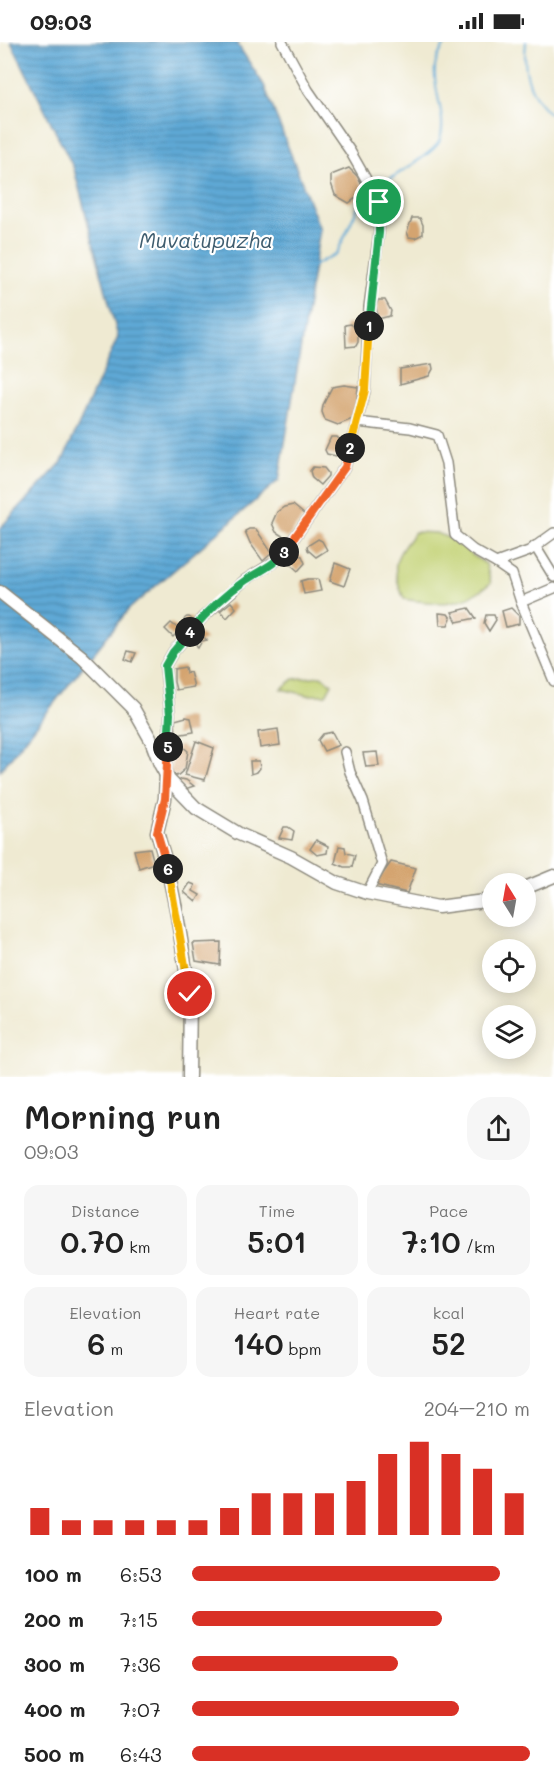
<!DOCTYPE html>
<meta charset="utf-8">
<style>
:root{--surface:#fff;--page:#f6f6f6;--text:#222;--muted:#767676;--accent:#d93025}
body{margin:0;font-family:Mali,sans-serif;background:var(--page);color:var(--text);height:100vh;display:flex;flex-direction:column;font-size:22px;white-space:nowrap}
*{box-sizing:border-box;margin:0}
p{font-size:20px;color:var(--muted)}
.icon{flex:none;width:33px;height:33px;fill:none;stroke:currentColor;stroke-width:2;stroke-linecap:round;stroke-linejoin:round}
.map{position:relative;height:1035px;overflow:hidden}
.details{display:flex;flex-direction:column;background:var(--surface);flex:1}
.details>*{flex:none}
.needle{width:39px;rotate:349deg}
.tools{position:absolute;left:482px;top:831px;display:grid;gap:12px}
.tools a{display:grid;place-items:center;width:54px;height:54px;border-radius:50%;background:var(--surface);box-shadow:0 3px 15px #0003;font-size:30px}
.pin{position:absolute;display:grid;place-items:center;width:51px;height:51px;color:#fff;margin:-26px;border:3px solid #fff;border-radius:50%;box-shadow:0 2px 6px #0007}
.km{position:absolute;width:30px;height:30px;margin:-15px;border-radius:50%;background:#222;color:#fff;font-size:16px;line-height:30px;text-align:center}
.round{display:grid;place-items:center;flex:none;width:63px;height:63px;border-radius:24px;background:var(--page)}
.overview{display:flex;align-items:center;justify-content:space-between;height:102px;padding:0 24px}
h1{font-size:33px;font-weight:600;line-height:45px}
.figures{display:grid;grid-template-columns:repeat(3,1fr);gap:9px;height:102px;padding:6px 24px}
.figures div{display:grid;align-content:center;border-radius:15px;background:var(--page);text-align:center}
.figures b{font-size:30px;font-weight:600}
.figures small{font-size:16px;font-weight:400}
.figures p{font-size:16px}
.chart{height:168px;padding:12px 24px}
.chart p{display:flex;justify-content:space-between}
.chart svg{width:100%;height:108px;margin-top:6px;stroke:var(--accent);stroke-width:6}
ul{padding:0 24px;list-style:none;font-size:20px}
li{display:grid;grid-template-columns:96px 72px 1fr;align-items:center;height:45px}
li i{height:15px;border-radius:8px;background:var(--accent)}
.status{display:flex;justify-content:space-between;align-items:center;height:42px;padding:0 30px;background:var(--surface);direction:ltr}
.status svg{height:16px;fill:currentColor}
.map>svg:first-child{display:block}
</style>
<div class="status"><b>09:03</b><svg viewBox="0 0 49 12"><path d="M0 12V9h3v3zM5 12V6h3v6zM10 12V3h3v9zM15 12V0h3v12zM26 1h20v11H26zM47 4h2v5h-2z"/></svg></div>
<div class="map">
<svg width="554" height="1035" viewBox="0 0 554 1035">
<defs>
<pattern id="water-rules" width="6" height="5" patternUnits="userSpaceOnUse" patternTransform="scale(1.5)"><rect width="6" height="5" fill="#5ea9d6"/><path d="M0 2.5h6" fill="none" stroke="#4e8aae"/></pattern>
</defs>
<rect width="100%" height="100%" fill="#fff"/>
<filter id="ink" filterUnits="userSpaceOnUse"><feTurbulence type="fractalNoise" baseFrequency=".0167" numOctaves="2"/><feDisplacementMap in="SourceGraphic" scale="12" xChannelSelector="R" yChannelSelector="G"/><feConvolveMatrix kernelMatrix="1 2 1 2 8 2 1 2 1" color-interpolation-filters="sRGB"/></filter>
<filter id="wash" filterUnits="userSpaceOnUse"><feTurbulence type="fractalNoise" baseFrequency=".008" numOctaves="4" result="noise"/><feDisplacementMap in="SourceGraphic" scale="24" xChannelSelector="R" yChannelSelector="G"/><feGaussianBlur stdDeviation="1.35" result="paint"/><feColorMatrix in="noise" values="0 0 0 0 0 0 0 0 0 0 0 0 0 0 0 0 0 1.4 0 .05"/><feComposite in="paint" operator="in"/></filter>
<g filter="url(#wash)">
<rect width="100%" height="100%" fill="#efead2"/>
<g fill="#c3d274" stroke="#777e50" stroke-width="1.5">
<path d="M415,490L436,491L462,501L472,513L486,522L491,541C461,565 440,563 404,557C391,523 392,519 415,490Z"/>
<polygon points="321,634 332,642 326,653 307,653 281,647 294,637"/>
</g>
<polygon fill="url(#water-rules)" stroke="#446a80" stroke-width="1.5" points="11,0 236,0 264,43 320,187 279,438 129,567 0,729 0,486 62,420 118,295 74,127"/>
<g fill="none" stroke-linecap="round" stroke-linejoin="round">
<g stroke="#5ea9d6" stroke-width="2">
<path d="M526,0C522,30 530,56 554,75"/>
<path d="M378,144C391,136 433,112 439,100C449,76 432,49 435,25C436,16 441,8 447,0"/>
<polyline points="313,224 337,211 362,156 366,153"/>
</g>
</g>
<g id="blocks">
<g fill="#d4a470">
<polygon points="349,126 357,134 365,149 349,161 335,153 331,141 331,133"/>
<polygon points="412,176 420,176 423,183 423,192 415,196 409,195 407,190"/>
<polygon points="378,258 385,258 391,269 390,274 378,277 376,264"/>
<polygon points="351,282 358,289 358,300 356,304 346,305 345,283"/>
<polygon points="432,322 433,327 429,334 400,342 400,327"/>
<polygon points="344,343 358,345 355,376 338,383 325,378 322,370 323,363 332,345"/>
<polygon points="331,395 337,395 343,401 336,414 327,412 325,408"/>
<polygon points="313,425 324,426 328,431 328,434 320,443 312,436 310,429"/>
<polygon points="293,463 305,473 287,497 276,490 272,481 277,470 284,465"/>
<polygon points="249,487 256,487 272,511 263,519 250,501 245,489"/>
<polygon points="318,497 322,499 327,508 316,515 308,508 307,504"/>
<polygon points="297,513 302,514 305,521 298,529 290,522"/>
<polygon points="335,521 350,527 344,544 330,539"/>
<polygon points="308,537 318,537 321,549 304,552 301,539"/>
<polygon points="231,560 236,566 227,576 220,569"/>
<polygon points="469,566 476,576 457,580 452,570"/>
<polygon points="511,566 519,574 519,582 506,585 502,569"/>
<polygon points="439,571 448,572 451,576 448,583 440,583"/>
<polygon points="486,573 494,573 496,578 489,589 484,581"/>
<circle cx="188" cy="579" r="4"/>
<polygon points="171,581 180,588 173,595 165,587"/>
<polygon points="199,591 207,598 202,599 198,606 194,598"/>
<polygon points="128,609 136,611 132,620 125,617"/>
<polygon points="185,625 186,631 190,630 194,645 176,648 174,640 174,627"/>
<polygon points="186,675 191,676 194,690 176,693 175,678"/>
<polygon points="278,687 280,703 260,706 258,690"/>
<polygon points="332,690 339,703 324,709 318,698 323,692"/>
<polygon points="196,699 214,706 205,738 185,733"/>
<polygon points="178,704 182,704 188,709 185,727 177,734 170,730 171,723"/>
<polygon points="377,710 379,724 366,725 363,711"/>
<polygon points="250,719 259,719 260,726 257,730 251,732"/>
<polygon points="181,737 186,738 194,744 185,747 178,740"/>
<polygon points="284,785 288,785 294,789 292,798 279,796"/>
<polygon points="316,798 328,804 327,811 317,813 310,807"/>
<polygon points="339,804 345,805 346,811 355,813 352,825 344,825 335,821"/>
<polygon points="150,806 154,821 139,826 134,808"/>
<polygon points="391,820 416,826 407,851 375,843"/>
<polygon points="190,841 195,843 193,849 200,853 196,860 184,850"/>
<polygon points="221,900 220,923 196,919 193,901"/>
</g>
</g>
</g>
<g filter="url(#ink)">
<use href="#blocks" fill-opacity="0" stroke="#8d8a7e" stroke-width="1.5"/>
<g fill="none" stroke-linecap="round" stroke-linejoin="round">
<defs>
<g id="street">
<polyline points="357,380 410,386 437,393 446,421 455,493 473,508 496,521 512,532 521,560 554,639"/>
<polyline points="535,504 554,535"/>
<polyline points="496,521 529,509 554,491"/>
<polyline points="521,560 554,546"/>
<polyline points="345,710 350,730 363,759 382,822 367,851"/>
<polyline points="166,732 170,672 165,624 173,610 203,575 245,538 279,517 345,425 365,349 369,265 379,191 379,160 350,109 308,48 282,0"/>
</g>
<g id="secondary">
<polyline points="0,550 82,615 133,666 151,698 160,722 169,738 196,766 239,792 291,815 337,841 367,851 438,865 492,858"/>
<polyline points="166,732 165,757 157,790 167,824 176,867 190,953 189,1035"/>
<polyline points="525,846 554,834"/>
</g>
</defs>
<use href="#street" stroke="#8d8a7e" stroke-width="12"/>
<use href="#secondary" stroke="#8d8a7e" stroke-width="15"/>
<use href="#street" stroke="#fff" stroke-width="9"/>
<use href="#secondary" stroke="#fff" stroke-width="12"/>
</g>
</g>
<g fill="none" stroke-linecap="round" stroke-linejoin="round" filter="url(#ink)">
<defs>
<polyline id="split-1" points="369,284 379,191 379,160"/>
<polyline id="split-2" points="350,406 365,348 369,284"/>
<polyline id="split-3" points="284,510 345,425 350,406"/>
<path id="split-4" d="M190,590C206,571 225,552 246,538C259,529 275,523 284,510"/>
<polyline id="split-5" points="168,705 170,672 165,624 173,610 190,590"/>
<polyline id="split-6" points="168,827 157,790 165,757 168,705"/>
<polyline id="split-7" points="168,827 190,952"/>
</defs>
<use href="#split-1" stroke="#fff" stroke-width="12"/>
<use href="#split-2" stroke="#fff" stroke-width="12"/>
<use href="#split-3" stroke="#fff" stroke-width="12"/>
<use href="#split-4" stroke="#fff" stroke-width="12"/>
<use href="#split-5" stroke="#fff" stroke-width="12"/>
<use href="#split-6" stroke="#fff" stroke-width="12"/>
<use href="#split-7" stroke="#fff" stroke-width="12"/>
<use href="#split-1" stroke="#22a559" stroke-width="8"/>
<use href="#split-2" stroke="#f5b400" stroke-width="8"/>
<use href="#split-3" stroke="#f0652b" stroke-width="8"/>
<use href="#split-4" stroke="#22a559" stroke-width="8"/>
<use href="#split-5" stroke="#22a559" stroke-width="8"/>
<use href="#split-6" stroke="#f0652b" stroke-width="8"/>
<use href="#split-7" stroke="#f5b400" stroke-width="8"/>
</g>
<g text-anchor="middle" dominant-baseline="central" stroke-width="4.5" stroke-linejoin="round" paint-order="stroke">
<g font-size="21" font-style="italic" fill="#3f5d6f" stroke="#fff">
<text x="206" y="197">Muvatupuzha</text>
</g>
</g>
</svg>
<div class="tools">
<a><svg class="needle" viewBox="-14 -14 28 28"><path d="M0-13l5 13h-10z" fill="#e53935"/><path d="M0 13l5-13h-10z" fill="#767676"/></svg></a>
<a><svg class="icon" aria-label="locate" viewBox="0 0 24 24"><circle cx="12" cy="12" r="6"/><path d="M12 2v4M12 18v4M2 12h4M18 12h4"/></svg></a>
<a><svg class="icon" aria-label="layers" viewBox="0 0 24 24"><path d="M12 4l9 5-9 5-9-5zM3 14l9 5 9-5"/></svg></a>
</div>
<div class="pin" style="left:379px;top:160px;background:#1e9e55"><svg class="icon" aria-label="arrive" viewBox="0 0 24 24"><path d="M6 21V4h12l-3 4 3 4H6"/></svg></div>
<div class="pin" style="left:190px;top:952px;background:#d93025"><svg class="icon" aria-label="check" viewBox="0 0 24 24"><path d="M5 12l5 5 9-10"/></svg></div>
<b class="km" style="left:369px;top:284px">1</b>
<b class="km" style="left:350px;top:406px">2</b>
<b class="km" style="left:284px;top:510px">3</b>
<b class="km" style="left:190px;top:590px">4</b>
<b class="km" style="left:168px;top:705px">5</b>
<b class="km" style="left:168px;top:827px">6</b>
</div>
<section class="details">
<div class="overview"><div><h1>Morning run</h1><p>09:03</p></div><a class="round"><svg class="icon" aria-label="share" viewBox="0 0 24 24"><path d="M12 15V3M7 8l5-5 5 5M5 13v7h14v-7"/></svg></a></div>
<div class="figures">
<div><p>Distance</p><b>0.70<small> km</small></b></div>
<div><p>Time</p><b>5:01</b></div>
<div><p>Pace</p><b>7:10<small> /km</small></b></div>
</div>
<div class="figures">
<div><p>Elevation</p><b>6<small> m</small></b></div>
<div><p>Heart rate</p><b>140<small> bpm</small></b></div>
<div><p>kcal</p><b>52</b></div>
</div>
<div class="chart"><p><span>Elevation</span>204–210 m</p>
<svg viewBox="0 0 160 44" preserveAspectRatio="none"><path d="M5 44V33M15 44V38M25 44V38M35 44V38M45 44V38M55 44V38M65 44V33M75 44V27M85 44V27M95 44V27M105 44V22M115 44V11M125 44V6M135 44V11M145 44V17M155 44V27"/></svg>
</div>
<ul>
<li><b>100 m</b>6:53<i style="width:91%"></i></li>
<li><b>200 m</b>7:15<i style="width:74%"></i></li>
<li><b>300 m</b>7:36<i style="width:61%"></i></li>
<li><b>400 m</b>7:07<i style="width:79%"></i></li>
<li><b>500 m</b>6:43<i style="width:100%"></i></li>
</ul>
</section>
